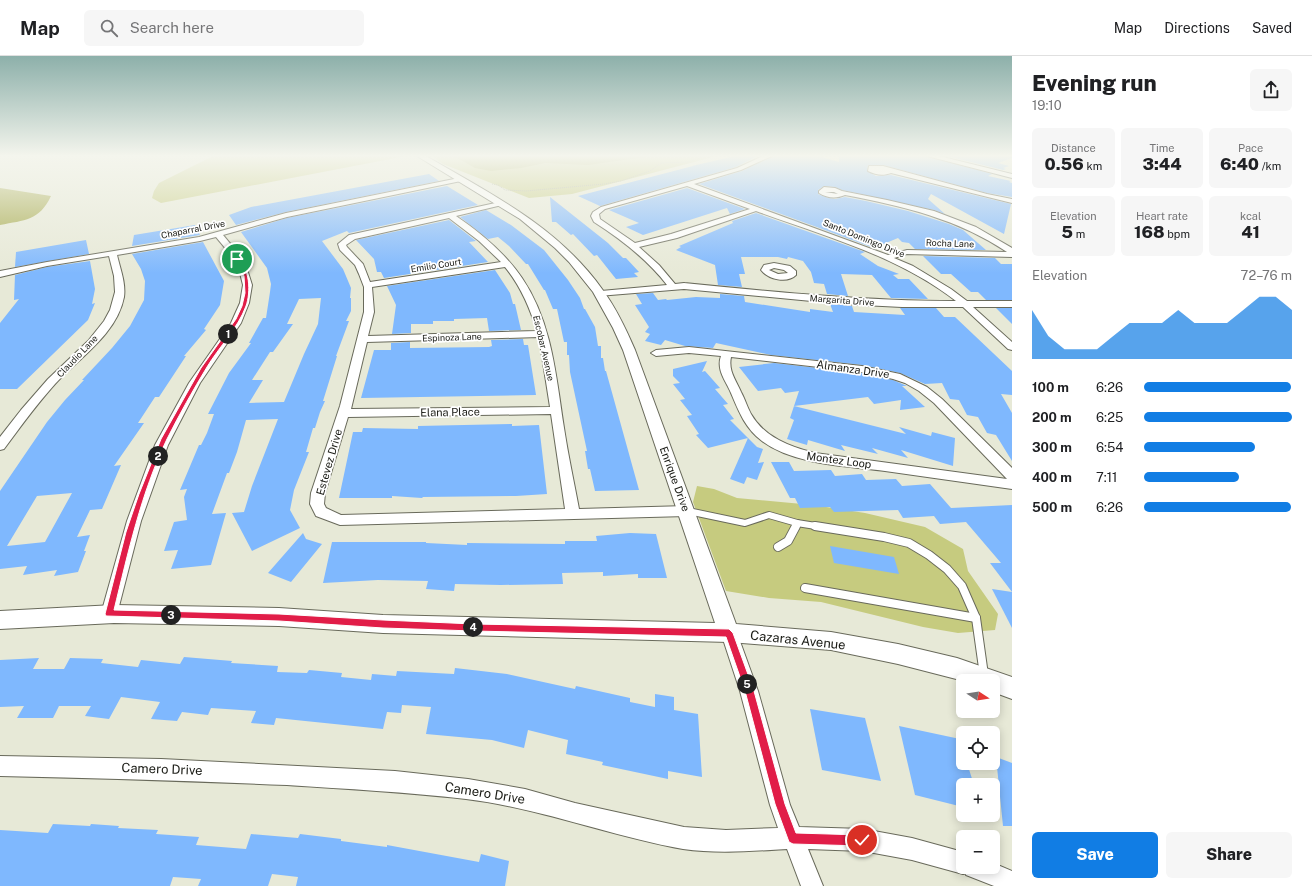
<!DOCTYPE html>
<meta charset="utf-8">
<style>
:root{--surface:#fff;--page:#f6f6f6;--text:#202124;--muted:#757577;--line:#e0e0e0;--accent:#117de4}
body{margin:0;font-family:"Public Sans",sans-serif;background:var(--page);color:var(--text);height:100vh;display:flex;flex-direction:column;font-size:15px;white-space:nowrap}
*{box-sizing:border-box;margin:0}
p{font-size:13px;color:var(--muted)}
.icon{flex:none;width:22px;height:22px;fill:none;stroke:currentColor;stroke-width:2;stroke-linecap:round;stroke-linejoin:round}
.map{position:relative;flex:1;overflow:hidden}
.sheet{display:flex;flex-direction:column;background:var(--surface);width:300px}
.sheet>*{flex:none}
.needle{width:26px;rotate:102deg}
.controls{position:absolute;left:956px;top:618px;display:grid;gap:8px}
.controls a{display:grid;place-items:center;width:44px;height:44px;border-radius:6px;background:var(--surface);box-shadow:0 2px 10px #0003;font-size:20px}
.pin{position:absolute;display:grid;place-items:center;width:34px;height:34px;color:#fff;margin:-17px;border:2px solid #fff;border-radius:50%;box-shadow:0 1px 4px #0007}
.km{position:absolute;width:20px;height:20px;margin:-10px;border-radius:50%;background:#222;color:#fff;font-size:11px;line-height:20px;text-align:center}
.round{display:grid;place-items:center;flex:none;width:42px;height:42px;border-radius:6px;background:var(--page)}
.summary{display:flex;align-items:center;justify-content:space-between;height:68px;padding:0 20px}
h1{font-size:22px;font-weight:800;line-height:30px}
.stats{display:grid;grid-template-columns:repeat(3,1fr);gap:6px;height:68px;padding:4px 20px}
.stats div{display:grid;align-content:center;border-radius:6px;background:var(--page);text-align:center}
.stats b{font-size:17px;font-weight:800}
.stats small{font-size:11px;font-weight:400}
.stats p{font-size:11px}
.chart{height:112px;padding:8px 20px}
.chart p{display:flex;justify-content:space-between}
.chart svg{width:100%;height:72px;margin-top:4px;fill:var(--accent);opacity:.7}
.cta{display:flex;gap:8px;margin-top:auto;padding:8px 20px}
.cta a{flex:1;height:46px;border-radius:6px;background:var(--accent);color:#fff;font-size:16px;font-weight:800;line-height:46px;text-align:center}
.cta a+a{background:var(--page);color:var(--text)}
ul{padding:0 20px;list-style:none;font-size:13px}
li{display:grid;grid-template-columns:64px 48px 1fr;align-items:center;height:30px}
li i{height:10px;border-radius:5px;background:var(--accent)}
header{display:flex;align-items:center;gap:24px;box-sizing:border-box;height:56px;padding:0 20px;background:var(--surface);border-bottom:1px solid var(--line)}
header strong{font-size:19px}
nav{display:flex;gap:22px;margin-inline-start:auto;font-size:14px}
.search{width:280px;height:36px;background:var(--page);display:flex;align-items:center;gap:10px;box-sizing:border-box;padding:0 14px;border-radius:6px;color:var(--muted);font-size:15px}
main{display:flex;flex:1;min-height:0}
.map>svg:first-child{display:block}
</style>
<header>
<strong>Map</strong>
<div class="search"><svg class="icon" aria-label="search" viewBox="0 0 24 24"><circle cx="10" cy="10" r="6"/><path d="M15 15l6 6"/></svg>Search here</div>
<nav><a>Map</a><a>Directions</a><a>Saved</a></nav>
</header>
<main>
<div class="map">
<svg width="1012" height="830" viewBox="0 0 1012 830">
<rect width="100%" height="100%" fill="#e7e9d7"/>
<g fill="#c6cb7f">
<polygon points="213,100 406,100 161,147 152,142 154,135 159,127"/>
<polygon points="432,100 717,100 572,138 529,142 443,108"/>
<polygon points="697,430 714,433 737,442 813,449 865,457 925,471 963,493 968,515 998,558 995,574 958,577 923,571 821,546 769,542 726,535 693,446"/>
</g>
<g fill="#a5a94c">
<polygon points="454,100 652,100 588,109 545,107 521,112 491,115 475,112"/>
<path d="M0,132L51,140C39,165 25,164 0,169Z"/>
</g>
<g fill="#7fb8fe" fill-rule="evenodd">
<polygon points="735,100 758,100 736,111 600,150 578,140 693,110 692,110"/>
<polygon points="773,100 818,100 839,106 839,100 926,100 992,118 988,120 1011,125 1009,126 1012,127 1012,141 987,137 883,109 868,109 867,115 876,120 891,119 1011,148 1004,178 931,138 928,143 945,158 934,154 842,134 835,131 824,130 818,134 818,138 828,142 835,143 845,141 866,145 908,155 949,168 963,174 986,194 915,193 909,187 902,186 898,182 874,192 699,128 742,115"/>
<polygon points="947,100 1012,100 1012,102 998,107 1009,110 1003,112 1006,113 1003,114"/>
<polygon points="429,118 439,125 286,156 236,169 229,159 251,151"/>
<path d="M447,130L478,149L349,177L347,175L322,185L343,213L351,232L350,242H351V255L346,265H349L336,300H337L323,345H325L320,356L315,372H313L306,396H309L294,434L290,454L300,472L252,495L232,457L244,456L252,430L278,363L246,364L237,396L229,417H227L212,458L226,457L211,509L171,513L178,494L164,495L174,466L187,464L184,441L187,433L180,434L199,389H201L207,377L214,358H208L229,317L251,287H249L263,262H266L270,236L271,228L267,212L241,176L287,162ZM321,242L318,268L304,298L284,346L249,347L263,324H252L270,296H273L293,268H287L299,243Z"/>
<polygon points="687,132 745,153 730,158 727,152 643,179 626,171 639,167 609,154"/>
<polygon points="550,141 608,187 623,202 626,202 639,216 634,217 638,221 616,223 597,199 594,200 573,178 571,179 556,166 552,166"/>
<polygon points="486,154 511,169 544,194 568,224 580,242 584,253 585,253 595,271 598,290 601,290 601,302 603,302 605,315 606,315 639,434 595,435 590,413 588,413 585,395 587,395 570,316 569,299 567,299 567,286 564,286 557,253 553,253 545,234 544,234 528,208 526,208 509,190 498,181 488,183 460,161"/>
<polygon points="756,157 865,196 860,198 878,210 899,218 893,219 898,223 909,223 928,243 891,242 872,219 841,218 848,240 827,238 824,228 814,227 811,216 803,205 788,201 787,203 778,201 741,201 745,218 739,218 742,231 718,229 715,209 676,194 681,191 679,190 733,167 732,165"/>
<polygon points="449,164 476,185 469,186 488,206 384,222 381,216 377,216 374,203 356,184"/>
<polygon points="195,169 200,179 132,190 134,179"/>
<polygon points="86,184 89,198 15,211 16,196"/>
<path d="M203,186L224,225L220,249L204,273L206,274L184,300H186L159,341H155L138,367H144L114,410L121,409L102,453L90,454L77,481L90,479L84,495H86L78,516L54,520L57,514L23,519L27,510L0,513V435L47,366L65,344L84,324H82L112,292L130,270L144,244L145,225L141,213L132,198ZM72,437L45,486L7,490L37,440Z"/>
<polygon points="923,200 995,202 1001,208 1012,208 1012,244 986,244 978,236 971,236 951,218 941,218"/>
<polygon points="90,205 95,233 92,248 95,247 88,264 17,333 0,333 0,267 19,243 14,244 15,219 47,211"/>
<polygon points="495,214 510,237 513,248 515,248 521,274 489,275 487,262 454,263 454,265 433,265 433,268 411,268 411,277 392,278 396,249 387,230"/>
<polygon points="653,237 658,244 666,243 667,244 696,241 720,242 720,238 744,240 745,246 810,256 810,253 833,256 830,248 852,250 854,256 905,259 900,252 936,252 944,261 955,261 1012,315 1012,339 1001,338 1012,357 1012,405 996,379 987,377 978,361 967,359 959,344 950,343 942,327 925,328 900,317 862,309 771,299 716,287 713,292 685,290 665,284 661,289 645,285 650,278 645,276 649,271 635,249 642,248 636,238"/>
<polygon points="996,252 1012,252 1012,268"/>
<polygon points="523,283 524,289 528,289 536,339 361,342 374,294 391,294 391,287 410,286 410,292 489,291 492,290 491,284"/>
<polygon points="707,305 702,316 705,315 720,332 715,333 728,348 723,349 734,363 730,364 757,391 763,393 758,407 764,406 757,424 747,421 744,428 730,423 748,382 708,392 696,379 699,378 687,360 692,359 680,344 685,343 673,328 680,327 673,320 673,313"/>
<polygon points="774,307 862,317 893,324 907,330 902,330 925,351 900,354 901,344 874,348 868,341 794,350 906,378 899,371 931,380 932,376 955,382 953,410 901,394 908,402 872,392 878,398 841,389 845,395 808,384 807,389 787,383 794,364 790,362 799,335 785,337 781,332 758,335 739,311"/>
<polygon points="512,368 512,370 539,369 547,438 516,440 423,441 422,442 392,440 392,442 339,442 353,376 362,376 363,372 418,373 418,370"/>
<polygon points="771,406 789,406 794,415 831,414 835,420 862,418 866,424 896,423 902,430 930,428 951,452 1012,449 1012,536 990,507 1001,507 966,466 940,468 934,460 903,462 898,454 834,456 830,451 800,452 795,442 790,442"/>
<polygon points="303,477 306,483 322,488 291,526 268,517"/>
<polygon points="630,477 656,478 667,522 638,522 638,518 603,520 603,516 562,517 563,528 501,529 455,528 454,535 426,533 428,525 378,524 323,527 332,486 426,486 426,487 467,489 467,487 565,488 565,485 597,485 596,480"/>
<polygon points="830,490 894,501 899,518 834,507"/>
<polygon points="992,533 1012,536 1012,572"/>
<polygon points="184,601 232,605 231,607 278,610 277,616 307,617 309,614 342,617 341,621 371,624 372,618 396,620 397,615 454,618 455,612 507,618 575,633 576,630 630,642 630,646 655,651 655,638 674,641 674,654 698,658 702,721 668,715 668,723 602,709 603,706 566,698 568,684 528,674 524,692 492,684 426,678 431,651 402,649 401,657 387,656 383,673 276,662 274,669 251,667 256,655 211,652 208,659 182,656 177,665 151,663 160,646 121,641 109,663 85,660 91,650 59,650 53,662 17,662 24,650 0,651 0,604 39,602 33,613 64,613 70,602 103,603 101,607 138,611 141,604 180,608"/>
<polygon points="810,653 865,662 881,725 822,714"/>
<polygon points="899,670 960,683 963,693 963,707 967,707 974,729 963,729 963,751 915,739"/>
<polygon points="996,701 1012,707 1012,770 1003,770"/>
<polygon points="53,768 90,770 91,768 119,770 118,772 158,774 156,778 199,781 196,789 246,793 251,778 298,782 300,778 341,783 341,785 387,791 387,789 479,806 481,798 509,805 505,830 296,830 298,821 272,818 268,830 198,830 201,823 173,821 170,830 0,830 0,774 48,777"/>
</g>
<g fill="none" stroke-linecap="round" stroke-linejoin="round">
<defs>
<g id="service-far1">
<polyline points="688,455 745,467 769,459 797,467 822,471"/>
<polyline points="796,471 797,467"/>
</g>
<g id="service">
<polyline points="815,470 884,481 909,487 929,499 947,513 962,530 976,562 984,619"/>
<polyline points="778,491 788,485 796,470"/>
<polyline points="805,532 976,562"/>
</g>
<g id="minor">
<path d="M763,100H772L741,114L694,128L888,199L907,194L1007,196C958,163 903,150 845,139C836,143 827,142 819,137V135L824,131L835,132L842,135L887,144L934,155L976,171L1012,192V201L907,198L894,202L913,210L951,233L967,245H1012V251H973L1012,286V294L1008,293L963,251H902L843,248L684,233L598,240L597,238L601,235L667,229C647,203 622,184 594,166L591,160L593,156L601,151L737,112ZM687,130L750,153L671,178L635,187L600,163L599,158L605,153ZM825,136H834L838,138ZM756,155C825,180 898,200 956,245C865,245 775,236 684,227L675,228L659,209L639,191L677,182Z"/>
<polygon points="927,100 939,100 1012,118 1012,122"/>
<path d="M869,110H883L987,138L1012,143V147L891,117C883,120 876,119 868,115Z"/>
<path d="M459,122L461,123V125L287,161L223,179L238,197L247,213L252,229L249,247L241,267L200,327L168,389L141,465L117,558L115,563L109,565L103,563L101,558L127,465L155,389L189,327L231,267L240,247L243,229L239,213L231,199L216,181L200,185L117,199C120,212 126,227 124,241C117,278 79,302 55,328C37,348 20,371 4,393L0,394V381L21,354L48,323L88,285L104,265L110,254L115,236L114,220L109,200L47,210L0,221V215L47,206L199,181L286,157Z"/>
<path d="M500,146L503,148L502,149L456,160C481,177 505,197 522,222C552,266 556,320 564,372C568,399 574,426 579,453L687,450L692,451L694,455L692,459L687,460L340,469L316,460L310,448L311,437L340,350L364,256V231L359,218L355,209L340,194L338,188L349,179ZM449,162L479,185L501,206L370,226L363,208L347,191L346,189L355,183ZM505,211C520,229 530,252 537,275L368,280L374,256L372,231ZM539,281L550,351L351,353L367,286ZM551,358L565,453L341,459L326,452L324,448L325,437L348,361Z"/>
<path d="M774,207L790,210L796,215V219C787,228 768,223 761,214L764,209ZM774,212L784,214L788,217L778,218L769,214Z"/>
<path d="M689,291L862,310L900,318L927,331L942,343L1012,412V433C970,427 927,421 885,415C847,410 794,409 762,385C745,372 739,356 731,337C726,325 716,314 721,300L689,297L656,300L651,297L656,294ZM731,301L862,316L893,323L905,327L919,335L934,347L1007,423L815,397C790,391 764,381 751,358C747,351 745,343 741,336C736,324 728,315 731,301Z"/>
<path d="M729,569L735,572L737,577L758,635L790,749L799,771L863,773L912,782L963,796V811H993V807L1012,815V830H994L966,819L965,817L963,818L912,804L863,795L808,793L823,830H801L787,793C752,795 717,798 683,793C610,780 540,752 466,743C406,736 347,733 287,729C191,725 96,722 0,720V700L161,703L395,715L468,723L525,733L575,747L684,771L726,774L778,772L770,749L740,635L721,577L723,572Z"/>
</g>
<path id="tertiary" d="M417,100H426C491,138 557,170 602,233C616,252 626,273 635,294L736,568L831,576L898,588L957,602L1012,621V643L993,636V625H964L898,608L831,594L729,586L383,577L279,570L114,567L0,573V555L114,549L279,552L383,559L715,567L623,294L613,272L593,236L569,206L555,192L520,163Z"/>
</defs>
<use href="#service-far1" stroke="#696a5b" stroke-width="8"/>
<use href="#service" stroke="#696a5b" stroke-width="10"/>
<use href="#minor" stroke="#696a5b" stroke-width="2"/>
<use href="#tertiary" stroke="#696a5b" stroke-width="2"/>
<polyline stroke="#a6a89a" stroke-width="1" stroke-dasharray="1 1" stroke-linecap="butt" points="492,128 498,129 505,134 526,135 604,128 621,125 650,115 661,107 688,106 705,100"/>
<use href="#service-far1" stroke="#fff" stroke-width="6"/>
<use href="#service" stroke="#fff" stroke-width="8"/>
<use href="#minor" fill="#fff" fill-rule="evenodd"/>
<use href="#tertiary" fill="#fff" fill-rule="evenodd"/>
</g>
<linearGradient id="sky" x2="0" y2="1"><stop stop-color="#8db0aa"/><stop offset="0.46" stop-color="#f4f5ed"/><stop offset="1" stop-color="#f4f5ed" stop-opacity="0"/></linearGradient>
<rect width="1012" height="217" fill="url(#sky)"/>
<path fill="#e11d48" stroke="#fff" d="M237,202C250,212 251,236 246,250C238,272 219,291 207,311C193,334 179,359 167,383C141,437 128,497 114,554L279,558L383,564L474,568L729,573L733,577L754,635L785,748L796,777L862,779L866,780L868,784L866,788L862,790L793,788L789,786L775,748L745,635L726,581L474,575L383,572L279,565L106,560L105,558L126,476L139,438L161,383L201,312L236,263L242,250L245,237L244,220L235,203Z"/>
<g text-anchor="middle" dominant-baseline="central" stroke-width="3.5" stroke-linejoin="round" paint-order="stroke">
<g font-size="9" fill="#1a1b15" stroke="#fff">
<text transform="translate(193 173) rotate(-11)">Chaparral Drive</text>
<text transform="translate(864 182) rotate(22)">Santo Domingo Drive</text>
<text transform="translate(950 187) rotate(2)">Rocha Lane</text>
<text transform="translate(436 209) rotate(-9)">Emilio Court</text>
<text transform="translate(842 244) rotate(4)">Margarita Drive</text>
<text transform="translate(452 281) rotate(-2)">Espinoza Lane</text>
<text transform="translate(544 292) rotate(77)">Escobar Avenue</text>
<text transform="translate(77 300) rotate(-46)">Claudio Lane</text>
</g>
<g font-size="11" fill="#1a1b15" stroke="#fff">
<text transform="translate(853 313) rotate(8)">Almanza Drive</text>
<text transform="translate(450 356) rotate(-1)">Elana Place</text>
<text transform="translate(839 404) rotate(8)">Montez Loop</text>
<text transform="translate(329 406) rotate(-74)">Estevez Drive</text>
<text transform="translate(675 423) rotate(70)">Enrique Drive</text>
</g>
<g font-size="13" fill="#1a1b15" stroke="#fff">
<text transform="translate(798 584) rotate(6)">Cazaras Avenue</text>
<text transform="translate(162 713) rotate(2)">Camero Drive</text>
<text transform="translate(485 737) rotate(9)">Camero Drive</text>
</g>
</g>
</svg>
<div class="controls">
<a><svg class="needle" viewBox="-14 -14 28 28"><path d="M0-13l5 13h-10z" fill="#e53935"/><path d="M0 13l5-13h-10z" fill="#757577"/></svg></a>
<a><svg class="icon" aria-label="locate" viewBox="0 0 24 24"><circle cx="12" cy="12" r="6"/><path d="M12 2v4M12 18v4M2 12h4M18 12h4"/></svg></a>
<a>+</a>
<a>−</a>
</div>
<div class="pin" style="left:237px;top:203px;background:#1e9e55"><svg class="icon" aria-label="arrive" viewBox="0 0 24 24"><path d="M6 21V4h12l-3 4 3 4H6"/></svg></div>
<div class="pin" style="left:862px;top:784px;background:#d93025"><svg class="icon" aria-label="check" viewBox="0 0 24 24"><path d="M5 12l5 5 9-10"/></svg></div>
<b class="km" style="left:228px;top:278px">1</b>
<b class="km" style="left:158px;top:400px">2</b>
<b class="km" style="left:171px;top:559px">3</b>
<b class="km" style="left:473px;top:571px">4</b>
<b class="km" style="left:747px;top:628px">5</b>
</div>
<section class="sheet">
<div class="summary"><div><h1>Evening run</h1><p>19:10</p></div><a class="round"><svg class="icon" aria-label="share" viewBox="0 0 24 24"><path d="M12 15V3M7 8l5-5 5 5M5 13v7h14v-7"/></svg></a></div>
<div class="stats">
<div><p>Distance</p><b>0.56<small> km</small></b></div>
<div><p>Time</p><b>3:44</b></div>
<div><p>Pace</p><b>6:40<small> /km</small></b></div>
</div>
<div class="stats">
<div><p>Elevation</p><b>5<small> m</small></b></div>
<div><p>Heart rate</p><b>168<small> bpm</small></b></div>
<div><p>kcal</p><b>41</b></div>
</div>
<div class="chart"><p><span>Elevation</span>72–76 m</p>
<svg viewBox="0 0 160 44" preserveAspectRatio="none"><path d="M0 44V14L10 30L20 38L30 38L40 38L50 30L60 22L70 22L80 22L90 14L100 22L110 22L120 22L130 14L140 6L150 6L160 14V44z"/></svg>
</div>
<ul>
<li><b>100 m</b>6:26<i style="width:99%"></i></li>
<li><b>200 m</b>6:25<i style="width:100%"></i></li>
<li><b>300 m</b>6:54<i style="width:75%"></i></li>
<li><b>400 m</b>7:11<i style="width:64%"></i></li>
<li><b>500 m</b>6:26<i style="width:99%"></i></li>
</ul>
<div class="cta"><a>Save</a><a>Share</a></div>
</section>
</main>
